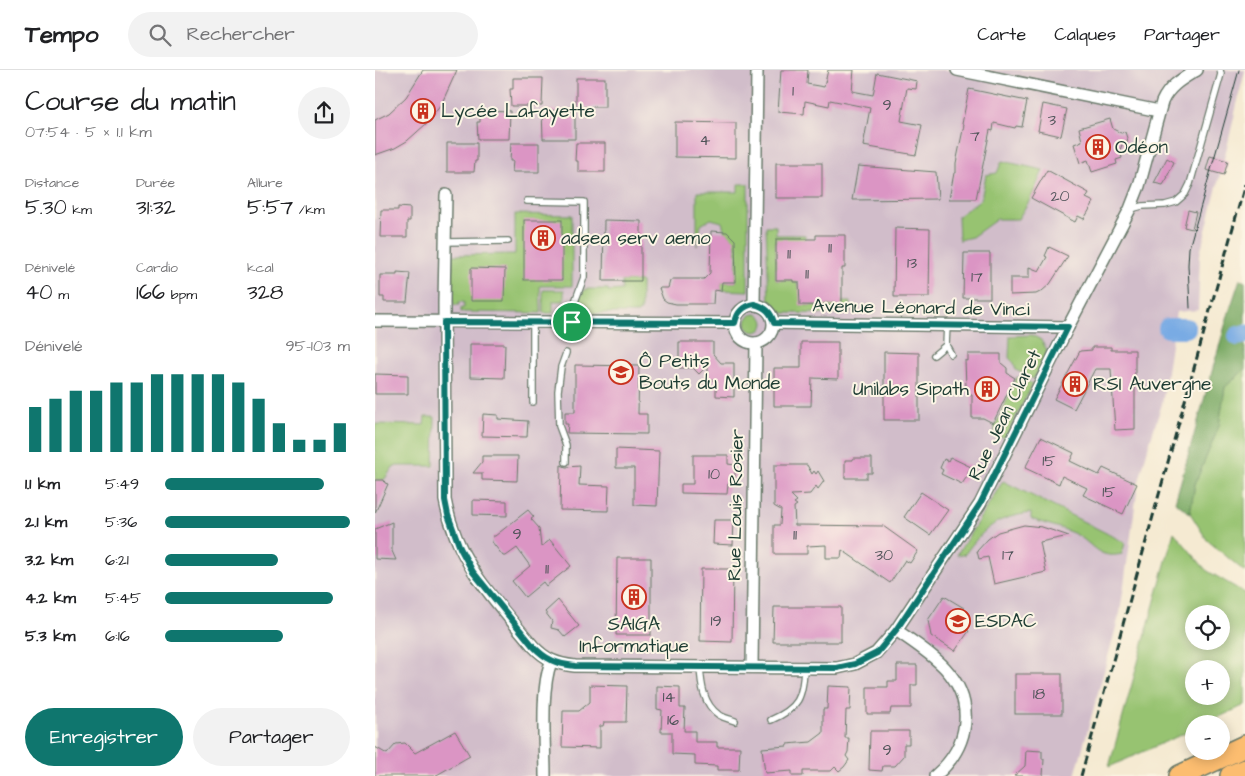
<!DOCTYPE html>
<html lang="fr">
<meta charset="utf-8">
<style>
:root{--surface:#fff;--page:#f2f2f2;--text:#202124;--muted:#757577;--line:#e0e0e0;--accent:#0f766e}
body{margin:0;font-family:"Architects Daughter",sans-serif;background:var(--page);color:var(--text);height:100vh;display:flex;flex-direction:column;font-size:19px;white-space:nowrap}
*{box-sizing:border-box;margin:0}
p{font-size:16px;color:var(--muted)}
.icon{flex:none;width:28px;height:28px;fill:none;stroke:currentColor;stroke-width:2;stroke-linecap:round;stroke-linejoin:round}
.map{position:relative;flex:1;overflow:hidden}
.panel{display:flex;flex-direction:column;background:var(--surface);width:375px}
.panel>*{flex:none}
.fabs{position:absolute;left:810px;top:535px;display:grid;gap:10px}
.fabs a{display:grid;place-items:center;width:45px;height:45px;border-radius:50%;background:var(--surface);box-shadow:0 2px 12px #0003;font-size:25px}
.pin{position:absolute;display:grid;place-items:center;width:42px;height:42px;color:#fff;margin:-21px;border:2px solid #fff;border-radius:50%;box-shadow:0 1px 5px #0007}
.round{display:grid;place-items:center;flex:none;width:52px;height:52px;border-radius:26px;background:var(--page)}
.headline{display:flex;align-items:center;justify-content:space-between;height:85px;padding:0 25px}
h1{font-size:28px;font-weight:600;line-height:38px}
.metrics{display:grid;grid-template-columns:repeat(3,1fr);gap:8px;height:85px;padding:5px 25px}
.metrics div{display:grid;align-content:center}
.metrics b{font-size:21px;font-weight:600}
.metrics small{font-size:14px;font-weight:400}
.metrics p{font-size:14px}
.chart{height:140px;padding:10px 25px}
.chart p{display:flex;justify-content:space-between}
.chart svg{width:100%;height:90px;margin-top:5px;stroke:var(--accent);stroke-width:6}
.action{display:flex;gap:10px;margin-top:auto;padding:10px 25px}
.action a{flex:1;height:58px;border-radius:30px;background:var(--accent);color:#fff;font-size:20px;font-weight:600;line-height:58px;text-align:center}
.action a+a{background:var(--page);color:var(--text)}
ul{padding:0 25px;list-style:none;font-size:16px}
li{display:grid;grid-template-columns:80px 60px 1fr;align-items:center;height:38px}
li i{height:12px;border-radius:6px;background:var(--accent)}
header{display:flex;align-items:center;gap:30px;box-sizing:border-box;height:70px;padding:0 25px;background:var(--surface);border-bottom:1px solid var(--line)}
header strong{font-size:24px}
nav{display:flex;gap:28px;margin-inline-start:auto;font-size:18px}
.search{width:350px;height:45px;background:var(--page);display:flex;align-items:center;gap:12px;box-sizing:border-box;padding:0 18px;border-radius:28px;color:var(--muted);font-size:19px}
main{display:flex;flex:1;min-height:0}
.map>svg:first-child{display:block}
</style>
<header>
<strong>Tempo</strong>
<div class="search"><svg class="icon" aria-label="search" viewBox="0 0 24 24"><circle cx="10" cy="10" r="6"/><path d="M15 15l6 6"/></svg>Rechercher</div>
<nav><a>Carte</a><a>Calques</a><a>Partager</a></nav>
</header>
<main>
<section class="panel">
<div class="headline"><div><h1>Course du matin</h1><p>07:54 · 5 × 1.1 km</p></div><a class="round"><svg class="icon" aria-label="share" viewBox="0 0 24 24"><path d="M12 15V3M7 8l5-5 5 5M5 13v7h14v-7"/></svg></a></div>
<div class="metrics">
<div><p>Distance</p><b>5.30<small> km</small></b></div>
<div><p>Durée</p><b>31:32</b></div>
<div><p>Allure</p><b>5:57<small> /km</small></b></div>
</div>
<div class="metrics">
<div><p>Dénivelé</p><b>40<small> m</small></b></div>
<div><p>Cardio</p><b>166<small> bpm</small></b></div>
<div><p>kcal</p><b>328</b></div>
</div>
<div class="chart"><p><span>Dénivelé</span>95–103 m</p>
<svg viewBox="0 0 160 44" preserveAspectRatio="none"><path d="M5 44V22M15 44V18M25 44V14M35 44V14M45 44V10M55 44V10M65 44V6M75 44V6M85 44V6M95 44V6M105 44V10M115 44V18M125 44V30M135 44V38M145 44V38M155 44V30"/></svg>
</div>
<ul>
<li><b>1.1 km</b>5:49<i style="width:86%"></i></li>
<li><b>2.1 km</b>5:36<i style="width:100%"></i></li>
<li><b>3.2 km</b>6:21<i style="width:61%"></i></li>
<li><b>4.2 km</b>5:45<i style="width:91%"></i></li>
<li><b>5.3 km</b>6:16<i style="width:64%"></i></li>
</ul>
<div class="action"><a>Enregistrer</a><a>Partager</a></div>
</section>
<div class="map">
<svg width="870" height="706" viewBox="0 0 870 706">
<rect width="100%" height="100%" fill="#fcf5e5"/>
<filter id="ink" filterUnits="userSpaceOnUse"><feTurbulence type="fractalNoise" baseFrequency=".02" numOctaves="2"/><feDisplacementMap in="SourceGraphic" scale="10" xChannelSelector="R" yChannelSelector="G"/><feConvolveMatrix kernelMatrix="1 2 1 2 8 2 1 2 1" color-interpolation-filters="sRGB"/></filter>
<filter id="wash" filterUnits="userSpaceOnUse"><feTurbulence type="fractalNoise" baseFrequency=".0096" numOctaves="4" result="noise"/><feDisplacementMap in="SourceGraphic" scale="20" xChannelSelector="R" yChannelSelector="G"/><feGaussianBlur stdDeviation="1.12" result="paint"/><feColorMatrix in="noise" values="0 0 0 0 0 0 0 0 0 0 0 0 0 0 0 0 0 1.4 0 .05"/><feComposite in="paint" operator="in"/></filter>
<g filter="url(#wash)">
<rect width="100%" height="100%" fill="#f5ead2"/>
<polygon fill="#d1bdca" points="0,0 870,0 853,73 825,184 823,240 801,242 787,334 774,374 763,415 745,543 700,706 0,706"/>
<g fill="#97c371" stroke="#5b8052" fill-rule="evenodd">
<polygon points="627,91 668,100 656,128 643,149 622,149 597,167 584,170 583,146 606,129 611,105 622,103"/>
<path d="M363,114H373V221L345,220L346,218L347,212H361C361,196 367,169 350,162L347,152L336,149L326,155L322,176V122H363Z"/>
<polygon points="140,144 197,145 197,216 165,216 166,243 86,242 86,238 89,238 89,232 84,232 84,235 79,235 78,231 77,185 140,184"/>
<polygon points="391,156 401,156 401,165 430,165 431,178 401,169 401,210 418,210 418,212 421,212 426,219 426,235 467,236 467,232 476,232 475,244 407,243 394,231"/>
<polygon points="247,211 266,211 266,241 264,241 263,243 208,243 207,236 204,236 204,231 202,231 210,219 233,219 233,221 247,220"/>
<polygon points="168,220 189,220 189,231 178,231 178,243 168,243"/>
<circle cx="380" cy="253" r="9"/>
<polygon points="657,265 666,270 672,280 668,294 658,309 641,300 639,293 634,288 635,266"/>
<polygon points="870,299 870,502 832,470 815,443 820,414 844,356 850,317"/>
<polygon points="642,307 658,314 630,368 620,364 620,356"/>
<polygon points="50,347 60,347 59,396 19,396 9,410 0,410 0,354 49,355"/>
<path d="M628,411L743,469L750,473L747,484C721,490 718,472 698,463C685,457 670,454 656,449V443C622,447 610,457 590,484L582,485Z"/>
<path d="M799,462L831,500L870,523V635L829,654H819V659L734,697ZM819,544H846V571H819ZM819,599H846V626H819Z"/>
</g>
<polygon fill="#79a963" stroke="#4c734c" points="865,209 870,212 870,299 850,317 844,356 820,414 815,443 800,432 853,245"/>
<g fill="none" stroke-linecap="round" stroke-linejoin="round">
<g stroke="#79abe4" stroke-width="20">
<polyline points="793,258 811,258"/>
<polyline points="863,266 870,264"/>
</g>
</g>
<g id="blocks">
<g fill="#db95c4">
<polygon points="48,0 82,0 66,35 51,54 32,71 20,78 0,85 0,50 14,43 31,27"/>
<polygon points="406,0 433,0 432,14 449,17 453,0 479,0 477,21 498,25 502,3 542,11 541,19 532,18 526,51 547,55 541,85 488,76 495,38 455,30 454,36 430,31 429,44 403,42"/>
<polygon points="138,8 168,8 167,36 136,36 135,19 138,19"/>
<rect x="201" y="8" width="29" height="29"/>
<polygon points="594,19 652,31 647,57 641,56 640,58 619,53 618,61 615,60 601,129 574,129 579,103 581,103 581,93 589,55 587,54"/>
<polygon points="668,34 692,39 686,66 663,61"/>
<polygon points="105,40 135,41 134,69 103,69 102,52 105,52"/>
<polygon points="167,40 200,41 200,69 168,69"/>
<polygon points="735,49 738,59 746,63 750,62 753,71 748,72 745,80 747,88 741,90 742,94 717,102 713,90 705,93 699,74 707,71 704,58"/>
<polygon points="300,52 361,53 361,88 300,87"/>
<polygon points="72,73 102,73 102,91 100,91 99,102 72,102"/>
<polygon points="136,73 164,73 164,102 137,102 138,91 135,91"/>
<polygon points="201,73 230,73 230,102 203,102 203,91 200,91"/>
<polygon points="835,86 853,91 849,105 831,100"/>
<polygon points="792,88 799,92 792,107 793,107 788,115 779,113"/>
<rect x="401" y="93" width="46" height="35"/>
<polygon points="483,96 561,102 563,129 477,130"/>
<polygon points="672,100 714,123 711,128 719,132 709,149 703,146 700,152 656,128"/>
<polygon points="23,137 35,138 35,151 32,151 32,167 5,167 6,140 23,140"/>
<polygon points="813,140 821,142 817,159 809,157"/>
<rect x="149" y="150" width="38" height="60"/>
<polygon points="229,150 266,151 266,211 228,211"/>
<polygon points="520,158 555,159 554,227 519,227"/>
<polygon points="336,161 352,162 360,170 361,212 347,212 346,221 339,220 338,234 301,234 292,232 288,229 284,218 293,218 295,211 298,209 329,209 335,203"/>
<polygon points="441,165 470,165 470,198 467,198 467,236 425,235 424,212 418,212 418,210 401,210 401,169 441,169"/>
<polygon points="674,177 693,186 675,214 667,221 661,224 635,225 635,208 654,208 654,197 664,201 672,187 670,186"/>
<polygon points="589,183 615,183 615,228 588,228"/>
<polygon points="96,198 130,199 129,231 96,231"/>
<polygon points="22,202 35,203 32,232 9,232 9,227 5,227 5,205 22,205"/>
<polygon points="304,272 338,272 338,284 346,293 359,293 359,327 341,326 341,310 333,310 333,295 324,304 318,298 304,298"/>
<polygon points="426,272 463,272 463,309 437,308 436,336 399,336 399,298 426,298"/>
<polygon points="95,274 130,274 129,308 95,307"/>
<polygon points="717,277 736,277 736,280 760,280 760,359 740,360 736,299 720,299 699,339 679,329 705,281 717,280"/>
<polygon points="509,282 544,283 544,350 509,350"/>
<polygon points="593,284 626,284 626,293 632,298 632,303 640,308 618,353 608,348 597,348 597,324 593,324 593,317 591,317 590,290 593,291"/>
<polygon points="200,295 264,296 263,344 272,344 272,364 192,363 193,354 190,354 190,342 200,342"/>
<polygon points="0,304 33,305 33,324 0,324"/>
<polygon points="108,344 123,345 123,349 153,351 152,367 107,366"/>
<polygon points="666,367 699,383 695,391 724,405 728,398 762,414 748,444 708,425 712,418 687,406 684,414 650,398"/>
<polygon points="241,379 284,381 282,436 259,435 259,398 241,398"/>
<polygon points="318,385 353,385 353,394 360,395 360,414 353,414 352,424 306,423 306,414 318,414"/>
<polygon points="107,386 143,386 142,411 107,410 107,403 98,403 107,392"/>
<polygon points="575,387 596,397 593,403 594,407 591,408 587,414 566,404 568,400 565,398 569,389 573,391"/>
<polygon points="478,388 497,388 497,403 492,403 492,408 470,408 470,390 478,390"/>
<polygon points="186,395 191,397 205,396 204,415 234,416 233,441 185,440"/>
<polygon points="399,395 432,395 437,404 439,401 441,404 443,401 449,411 443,419 441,416 435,424 416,425 422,431 419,433 422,435 419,437 420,455 508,456 543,481 535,493 530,490 515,513 467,480 466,488 451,488 451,475 432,476 432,484 399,484 399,455 405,455 406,440 399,436"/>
<polygon points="0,410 9,410 10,413 13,414 0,443"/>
<polygon points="546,422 573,440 555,465 529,447"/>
<polygon points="98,430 132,431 132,446 98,445"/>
<polygon points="153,440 159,447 156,449 164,458 166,477 175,470 196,496 171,516 168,512 150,527 137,511 155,496 142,478 131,486 128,486 117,472 118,466 120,466"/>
<polygon points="339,450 359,450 358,475 338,474"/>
<polygon points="17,452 17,481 21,490 0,489 0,459"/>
<polygon points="649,455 667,457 694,466 665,472 671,502 619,514 613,487 604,489 602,481 613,469 623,462"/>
<polygon points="242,488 276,488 276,565 241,565"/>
<polygon points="326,499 358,499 357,572 325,571"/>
<polygon points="569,526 589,538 585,545 587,557 594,561 580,581 556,566 553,550"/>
<polygon points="183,530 204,556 190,567 184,560 176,558 177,551 170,542"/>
<polygon points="399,537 466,537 466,572 398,572"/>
<polygon points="522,595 542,595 542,615 536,615 536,638 516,638 515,644 492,644 492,617 513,617 513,611 522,611"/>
<rect x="640" y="604" width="47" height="40"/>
<polygon points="215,615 252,616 251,652 229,652 228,656 225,656 225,678 187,677 188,641 204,641 215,632"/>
<polygon points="282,616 305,617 305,638 310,638 309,661 320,661 320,672 342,672 342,677 365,677 364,700 342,700 342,696 320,695 320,685 297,684 297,662 286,662 287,640 282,639"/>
<polygon points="453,616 476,617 475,640 471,640 470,668 474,668 473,682 471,686 474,690 469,697 464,701 460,697 456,701 428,701 428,706 417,706 417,701 390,703 387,678 412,676 412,674 436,672 448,663 448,639 452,639"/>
<polygon points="80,661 95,686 60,706 0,706 0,677 12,684 21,674 30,673 40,683"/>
<polygon points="495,661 534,661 534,674 529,674 529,686 520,696 508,696 507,701 494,700"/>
<polygon points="651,680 667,681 667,689 669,689 668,706 639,706 650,696"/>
</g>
</g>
</g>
<g filter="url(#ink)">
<use href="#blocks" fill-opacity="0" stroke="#6a7a6b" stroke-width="1"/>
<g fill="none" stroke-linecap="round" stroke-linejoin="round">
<defs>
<g id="lane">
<polyline points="152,131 209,132 209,207 197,240 197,252"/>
<polyline points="756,139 767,136 790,135 801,132 810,124 815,114 846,4 845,0"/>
<polyline points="71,172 133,171"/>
<polyline points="158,252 158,332"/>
<polyline points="572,255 571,275 576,284"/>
<polyline points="559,285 571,275"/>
<polyline points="191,392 191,375 184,356 183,321 186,297 191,283"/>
<path d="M325,596C326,614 328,634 344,645C349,648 355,649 360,651"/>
<path d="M396,650C424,638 428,627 429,598"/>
</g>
<g id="street">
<polyline points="582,0 784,41"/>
<path d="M71,125L69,233L70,430C82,493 118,528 158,576C171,590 182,594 200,596L462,598L480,594L501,583L521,560L605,434L693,257L755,139L764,116L787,32C794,16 807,9 822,0"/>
<polyline points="379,234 382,0"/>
<circle cx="379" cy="254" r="19"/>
<polyline points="0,251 360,253"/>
<polyline points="399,253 693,257"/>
<path d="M521,560C538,572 556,583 570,598C602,633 594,677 560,706"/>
<polyline points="377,597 381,273"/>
<path d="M170,706C170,675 165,620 176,592"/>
</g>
<g id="highway">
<polyline points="805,706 870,676"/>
<polyline points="856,706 870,700"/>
</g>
</defs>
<use href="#lane" stroke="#6a7a6b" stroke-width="8"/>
<use href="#street" stroke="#6a7a6b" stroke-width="14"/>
<use href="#highway" stroke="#6a7a6b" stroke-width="24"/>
<use href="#lane" stroke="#fff" stroke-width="5.5"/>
<use href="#street" stroke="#fff" stroke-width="11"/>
<use href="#highway" stroke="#fcbd6f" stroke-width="21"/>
<polyline stroke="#1f3d34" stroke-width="1" points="815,238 813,195 814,178 864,0"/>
<polyline stroke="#1f3d34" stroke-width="3" stroke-dasharray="8 4" stroke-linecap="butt" points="706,706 870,114"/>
</g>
</g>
<g fill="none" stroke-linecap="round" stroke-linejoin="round" filter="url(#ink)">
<defs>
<path id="route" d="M379,234C391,237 396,242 399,253L693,257L605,434L521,560L502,583L480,594L462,598L200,596C182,594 171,590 158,576L98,502L85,478L73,445L70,430L69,252L360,253C362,242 368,236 379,234Z"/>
</defs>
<use href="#route" stroke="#fff" stroke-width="10"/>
<use href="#route" stroke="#0f766e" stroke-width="6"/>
</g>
<defs>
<symbol id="building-ring" viewBox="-11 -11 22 22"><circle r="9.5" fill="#fcf5e5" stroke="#c8321e" stroke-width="1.5"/><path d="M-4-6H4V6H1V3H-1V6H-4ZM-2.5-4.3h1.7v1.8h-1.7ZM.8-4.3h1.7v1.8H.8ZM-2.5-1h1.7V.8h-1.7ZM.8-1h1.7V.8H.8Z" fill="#c8321e"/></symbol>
<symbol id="school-ring" viewBox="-11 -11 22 22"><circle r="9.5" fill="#fcf5e5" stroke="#c8321e" stroke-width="1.5"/><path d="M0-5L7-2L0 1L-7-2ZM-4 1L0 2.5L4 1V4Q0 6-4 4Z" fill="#c8321e"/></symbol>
<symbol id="university-ring" viewBox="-11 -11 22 22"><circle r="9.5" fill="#fcf5e5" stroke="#c8321e" stroke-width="1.5"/><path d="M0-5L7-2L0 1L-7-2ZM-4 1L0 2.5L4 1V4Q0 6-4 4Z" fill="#c8321e"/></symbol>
</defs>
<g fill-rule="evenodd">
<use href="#building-ring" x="34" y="27" width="28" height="28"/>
<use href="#building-ring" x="709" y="63" width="28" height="28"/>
<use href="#building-ring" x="154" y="154" width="28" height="28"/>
<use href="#school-ring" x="232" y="288" width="28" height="28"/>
<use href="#building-ring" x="686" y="300" width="28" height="28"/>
<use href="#building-ring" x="598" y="305" width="28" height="28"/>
<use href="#building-ring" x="245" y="513" width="28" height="28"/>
<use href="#university-ring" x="569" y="537" width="28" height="28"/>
</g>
<g text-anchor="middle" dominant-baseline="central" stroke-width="4" stroke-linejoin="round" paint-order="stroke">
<g font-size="16" fill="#4e5358">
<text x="418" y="21">1</text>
<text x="512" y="35">9</text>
<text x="677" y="50">3</text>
<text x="600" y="66">7</text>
<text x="330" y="70">4</text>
<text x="685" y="126">20</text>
<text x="455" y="178">11</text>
<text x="414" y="184">11</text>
<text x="537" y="193">13</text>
<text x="432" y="204">11</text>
<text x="602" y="207">17</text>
<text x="674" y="391">15</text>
<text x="339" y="404">10</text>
<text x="734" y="422">15</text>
<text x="142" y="464">9</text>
<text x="420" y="465">11</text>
<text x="509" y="485">30</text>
<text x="633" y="485">17</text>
<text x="172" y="499">11</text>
<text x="341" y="551">19</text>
<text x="664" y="624">18</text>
<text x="294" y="627">14</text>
<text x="298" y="650">16</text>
<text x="512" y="680">9</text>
</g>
<g font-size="19" fill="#1f3d34" stroke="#fcf5e5" text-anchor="start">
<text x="66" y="41">Lycée Lafayette</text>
<text x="740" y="77">Odéon</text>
<text x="186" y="168">adsea serv aemo</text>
<text x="264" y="291">Ô Petits<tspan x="264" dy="22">Bouts du Monde</tspan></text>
<text x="718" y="314">RSI Auvergne</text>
<text x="594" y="319" text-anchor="end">Unilabs Sipath</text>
<text x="600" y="551">ESDAC</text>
<text x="259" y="554" text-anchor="middle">SAIGA<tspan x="259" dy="22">Informatique</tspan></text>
</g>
<g font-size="19" fill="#1f3d34" stroke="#fcf5e5">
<text transform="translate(546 238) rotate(1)">Avenue Léonard de Vinci</text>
<text transform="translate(630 345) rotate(-64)">Rue Jean Claret</text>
<text transform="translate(361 435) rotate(-89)">Rue Louis Rosier</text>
</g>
</g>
</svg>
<div class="fabs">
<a><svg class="icon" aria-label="locate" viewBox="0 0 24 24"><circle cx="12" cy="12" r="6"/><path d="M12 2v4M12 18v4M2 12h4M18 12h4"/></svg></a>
<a>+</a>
<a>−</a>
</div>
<div class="pin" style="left:197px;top:252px;background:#1e9e55"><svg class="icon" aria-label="arrive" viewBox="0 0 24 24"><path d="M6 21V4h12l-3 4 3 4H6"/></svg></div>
</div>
</main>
